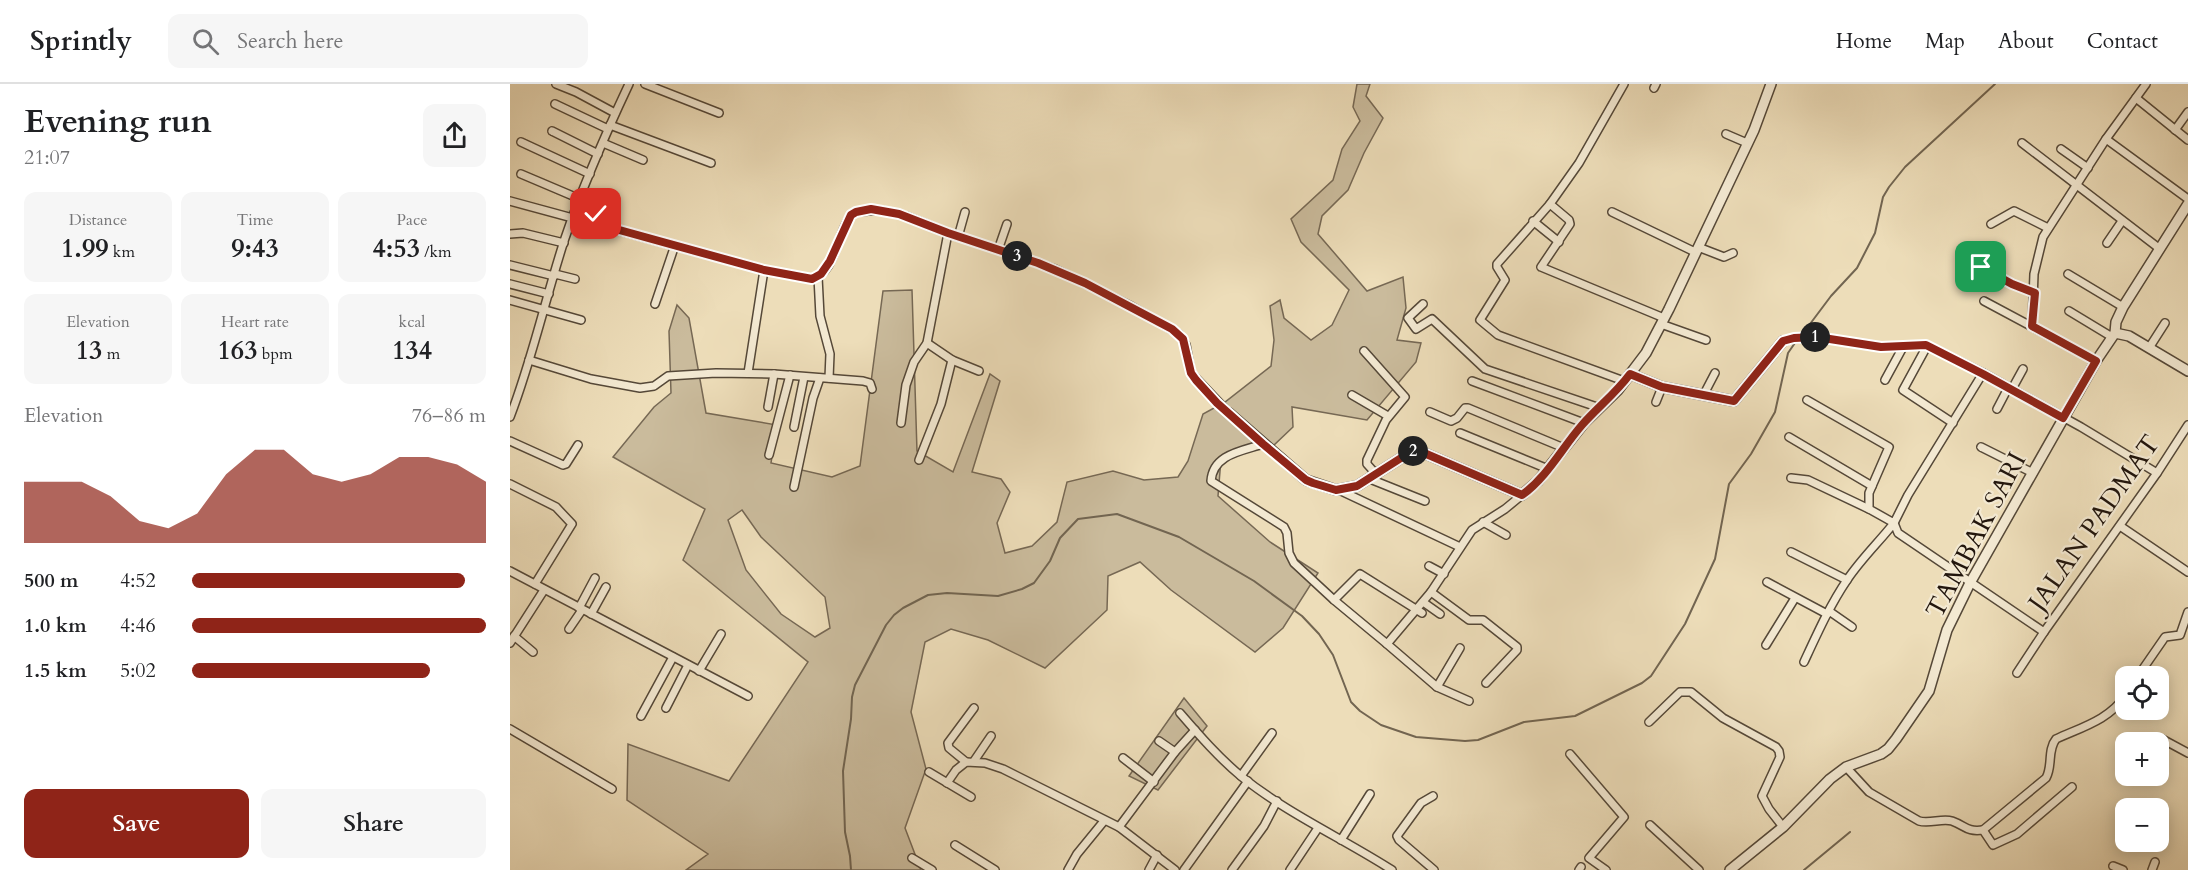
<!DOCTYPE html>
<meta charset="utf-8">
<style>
:root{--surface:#fff;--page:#f6f6f6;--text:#202124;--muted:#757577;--line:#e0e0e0;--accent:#8f2418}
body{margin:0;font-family:Cardo,serif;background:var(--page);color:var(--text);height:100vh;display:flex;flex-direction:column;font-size:22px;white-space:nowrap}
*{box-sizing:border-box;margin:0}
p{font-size:20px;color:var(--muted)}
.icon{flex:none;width:33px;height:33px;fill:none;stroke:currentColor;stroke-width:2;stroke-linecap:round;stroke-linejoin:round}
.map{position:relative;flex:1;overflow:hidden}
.side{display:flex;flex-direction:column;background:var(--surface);width:510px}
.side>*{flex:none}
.buttons{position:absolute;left:1605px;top:582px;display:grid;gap:12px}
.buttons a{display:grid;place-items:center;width:54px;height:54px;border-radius:12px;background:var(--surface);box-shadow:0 3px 15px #0003;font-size:30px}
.pin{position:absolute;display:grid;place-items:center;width:51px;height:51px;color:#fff;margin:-26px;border-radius:12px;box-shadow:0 3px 9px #0006}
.km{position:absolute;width:30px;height:30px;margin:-15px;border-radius:50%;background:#222;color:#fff;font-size:16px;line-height:30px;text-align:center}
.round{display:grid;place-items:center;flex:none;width:63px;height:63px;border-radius:12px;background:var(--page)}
.overview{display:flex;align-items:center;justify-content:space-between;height:102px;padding:0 24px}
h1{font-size:33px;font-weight:600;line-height:45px}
.stats{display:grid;grid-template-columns:repeat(3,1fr);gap:9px;height:102px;padding:6px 24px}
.stats div{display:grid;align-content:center;border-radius:12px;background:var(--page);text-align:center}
.stats b{font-size:26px;font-weight:600}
.stats small{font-size:16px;font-weight:400}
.stats p{font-size:16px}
.chart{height:168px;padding:12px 24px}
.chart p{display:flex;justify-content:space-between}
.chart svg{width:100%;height:108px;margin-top:6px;fill:var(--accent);opacity:.7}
.primary-button{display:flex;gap:12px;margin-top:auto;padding:12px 24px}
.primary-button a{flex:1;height:69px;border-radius:12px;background:var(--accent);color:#fff;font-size:24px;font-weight:600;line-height:69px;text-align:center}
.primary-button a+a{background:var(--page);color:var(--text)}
ul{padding:0 24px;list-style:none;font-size:20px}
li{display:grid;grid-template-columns:96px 72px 1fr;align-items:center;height:45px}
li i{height:15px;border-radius:8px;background:var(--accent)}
header{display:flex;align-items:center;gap:36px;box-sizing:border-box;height:84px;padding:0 30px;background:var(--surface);border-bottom:2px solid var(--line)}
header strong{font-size:28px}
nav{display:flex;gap:33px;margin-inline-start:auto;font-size:21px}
.search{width:420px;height:54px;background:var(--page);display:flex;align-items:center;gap:15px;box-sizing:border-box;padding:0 21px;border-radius:12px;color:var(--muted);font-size:22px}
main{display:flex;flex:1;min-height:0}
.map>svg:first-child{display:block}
</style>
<header>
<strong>Sprintly</strong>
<div class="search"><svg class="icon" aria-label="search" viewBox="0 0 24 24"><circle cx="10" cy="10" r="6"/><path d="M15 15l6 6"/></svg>Search here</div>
<nav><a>Home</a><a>Map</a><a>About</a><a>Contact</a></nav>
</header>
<main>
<section class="side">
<div class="overview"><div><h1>Evening run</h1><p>21:07</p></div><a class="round"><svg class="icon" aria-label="share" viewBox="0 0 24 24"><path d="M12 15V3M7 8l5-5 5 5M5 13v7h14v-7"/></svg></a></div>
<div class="stats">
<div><p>Distance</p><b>1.99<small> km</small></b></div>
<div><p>Time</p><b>9:43</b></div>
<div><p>Pace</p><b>4:53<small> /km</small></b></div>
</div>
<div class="stats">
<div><p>Elevation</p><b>13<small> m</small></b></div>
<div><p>Heart rate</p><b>163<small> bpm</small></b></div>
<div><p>kcal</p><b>134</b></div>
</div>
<div class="chart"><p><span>Elevation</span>76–86 m</p>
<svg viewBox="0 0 160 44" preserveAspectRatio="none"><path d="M0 44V19L10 19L20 19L30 25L40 35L50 38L60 32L70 16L80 6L90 6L100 16L110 19L120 16L130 9L140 9L150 12L160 19V44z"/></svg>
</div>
<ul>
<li><b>500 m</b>4:52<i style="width:93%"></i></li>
<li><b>1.0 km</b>4:46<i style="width:100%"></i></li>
<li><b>1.5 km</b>5:02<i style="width:81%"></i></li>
</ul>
<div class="primary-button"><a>Save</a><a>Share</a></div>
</section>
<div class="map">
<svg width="1678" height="786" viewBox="0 0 1678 786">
<rect width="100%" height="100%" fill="#edddb9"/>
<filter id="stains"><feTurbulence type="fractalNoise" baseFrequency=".00333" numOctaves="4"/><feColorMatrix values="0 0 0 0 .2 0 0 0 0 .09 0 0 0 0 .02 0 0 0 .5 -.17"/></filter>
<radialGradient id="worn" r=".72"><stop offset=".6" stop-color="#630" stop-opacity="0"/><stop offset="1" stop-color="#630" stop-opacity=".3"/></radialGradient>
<g fill="#cabb9c" stroke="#766854" stroke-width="1.5" fill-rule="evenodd">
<path d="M847,0H860L856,12L873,34L854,69L838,106L812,132L808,150L857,207L893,193L896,224L887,256L911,259L906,278L857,336L782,323L783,343L764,361L711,375L708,412L760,458L808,489L773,544L745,568L661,506L630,478L598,492L597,526L535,584L478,556L441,545L415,558L401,628L416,685L395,744L411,786H176L198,770L117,716L118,660L219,697L298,578L173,476L195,425L103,373L144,323L161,309L159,247L167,221L179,234L196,329L267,341L261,379L322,393L350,382L373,207L402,206L407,367L443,388L480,290L490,297L462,388L491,395L500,408L487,439L495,469L522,462L547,438L557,398L603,387L634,396L668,393L678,377L693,330L715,318L761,282L764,256L760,222L770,216L774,234L801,256L822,241L839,206L791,158L781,135L823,96L832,65L850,37L843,23ZM232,426L251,453L315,513L320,544L305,553L271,530L236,486L218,436Z"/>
<polygon points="674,614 697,642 648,706 619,692"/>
</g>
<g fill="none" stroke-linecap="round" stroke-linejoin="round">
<g stroke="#726551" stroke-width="2">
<polyline points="1291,252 1321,212 1347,184 1365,149 1373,113 1379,103 1395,83 1485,0"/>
<polyline points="341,786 340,772 335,748 333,687 341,635 342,613 345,601 376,541 384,531 393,524 418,511 437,509 488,512 512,505 524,499 540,477 550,454 568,435 607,430 669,453 744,497 792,532 809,550 823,571 841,618 850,627 871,641 906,653 955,657 968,656 1014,638 1065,632 1132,599 1141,592 1175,540 1205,475 1219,400 1241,370 1265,328 1278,269 1287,256"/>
<polyline points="1294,786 1340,748"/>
</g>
<defs>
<g id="minor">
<polyline points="46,0 66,8 105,29"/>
<polyline points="135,0 209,29"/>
<polyline points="1114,0 1069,79 1040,120 1059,136 1060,140 1031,183 1154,234"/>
<polyline points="1144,4 1146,0"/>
<polyline points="1626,14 1678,56"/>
<polyline points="45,20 98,45"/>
<polyline points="100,41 201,79"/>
<polyline points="1665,46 1678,28"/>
<polyline points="42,47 88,70"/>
<polyline points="1216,50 1237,59"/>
<polyline points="1596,55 1678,115"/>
<polyline points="11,58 80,90"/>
<polyline points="93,59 133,76"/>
<polyline points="1512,59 1650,165"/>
<polyline points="1551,65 1578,84"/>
<polyline points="11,90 70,115"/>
<path d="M0,117L254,186L302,195C328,189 326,141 346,128L371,126L396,132L438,149L545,185L621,222L669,250L676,261L681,289L719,329"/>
<polyline points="1040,120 987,180 987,183 995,196 970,236 988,251 1114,297"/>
<polyline points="1102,128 1185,168"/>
<polyline points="1023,137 1049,158"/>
<polyline points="1481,140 1504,127 1538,144"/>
<polyline points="0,150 13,149 54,159"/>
<polyline points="448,153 455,128"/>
<polyline points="1597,159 1612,137"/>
<polyline points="1188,163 1214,173 1223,169"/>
<polyline points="488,166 497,140"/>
<polyline points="0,181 44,192"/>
<polyline points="1471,183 1502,200 1525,209"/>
<polyline points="45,190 65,195"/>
<polyline points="1558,190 1613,223"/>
<polyline points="308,193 310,232 320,270 319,294"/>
<polyline points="0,200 39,210"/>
<polyline points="0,216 71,236"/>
<polyline points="1474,217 1586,277"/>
<polyline points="145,220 165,161"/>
<polyline points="913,220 898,234 906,245 922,235 975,285 1090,324"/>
<polyline points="1559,227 1602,253"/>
<polyline points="1151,240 1196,256"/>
<polyline points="1522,242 1524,190 1533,153 1596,55 1636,0"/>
<polyline points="1273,257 1295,253 1307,253 1371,263 1416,261 1473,289 1571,343 1647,389"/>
<polyline points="417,259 442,276 469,287"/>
<polyline points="1417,262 1393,306 1443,339"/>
<polyline points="1639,264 1655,239"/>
<polyline points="854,267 895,313 876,336 857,376 857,380 866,390"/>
<polyline points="19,276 81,295 130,304 144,302 158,292 206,289 264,290 353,297 360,299 362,305"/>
<polyline points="238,289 254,186"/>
<polyline points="1375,296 1393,263"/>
<polyline points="962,297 1074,339"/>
<polyline points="1502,305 1513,285"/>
<polyline points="842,311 878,332"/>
<polyline points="1193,312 1205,289"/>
<polyline points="1297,316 1379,363 1359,409 1359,425 1384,439 1398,411 1473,289"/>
<polyline points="1146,318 1152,303"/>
<polyline points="258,323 264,290"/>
<polyline points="1487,325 1498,304"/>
<polyline points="920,328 941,337 947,334 955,324 958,324 1054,364"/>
<path d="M0,333C22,276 35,216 54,157C72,104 95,51 119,0"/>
<polyline points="391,339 396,301 404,278 417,259 438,149"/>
<polyline points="284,343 294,293"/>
<polyline points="950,349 1038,385"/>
<polyline points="1279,353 1362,402"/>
<polyline points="0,357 53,381 56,380 68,361"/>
<path d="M753,360C732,367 703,370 701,397L774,443L777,449L779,469L784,479L824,516L877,560L921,508L962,446L995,425L1012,411"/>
<polyline points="1471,363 1523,389"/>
<polyline points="259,371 280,291"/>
<polyline points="409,376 431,320 442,276"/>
<polyline points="1281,394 1298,396 1359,425"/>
<polyline points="860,395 915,417"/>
<polyline points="0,400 46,423 62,440 25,500"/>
<polyline points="284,403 303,314 310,294"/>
<polyline points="829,406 950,463"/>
<polyline points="973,438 996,451"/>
<polyline points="1610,442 1678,488"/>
<polyline points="1281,468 1337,496"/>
<polyline points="919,482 934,490"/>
<polyline points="0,487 238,612"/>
<polyline points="1257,498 1317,530"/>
<polyline points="921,508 959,536 973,536 1007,563 1007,566 976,599"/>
<polyline points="824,516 850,490 912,529"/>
<polyline points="913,518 930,530"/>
<polyline points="69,524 85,494"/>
<polyline points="1319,527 1342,543"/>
<polyline points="81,530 96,503"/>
<polyline points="59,545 72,526"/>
<polyline points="4,552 23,568"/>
<polyline points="0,559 34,506"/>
<polyline points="877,560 927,603 959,617"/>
<polyline points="1256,561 1285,514"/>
<path d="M1294,578C1307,550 1320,521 1337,496C1351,475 1369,458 1384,439L1388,449L1534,548L1647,389L1678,341"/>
<polyline points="189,587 211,550"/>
<polyline points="1507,589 1534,548"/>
<polyline points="1628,592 1655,553 1670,551 1678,528"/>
<polyline points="927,603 950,564"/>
<polyline points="156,624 178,581"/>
<path d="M670,629C689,651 709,674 732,693C778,730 832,754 882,786"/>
<polyline points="131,632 163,573"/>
<polyline points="1139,638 1170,608 1181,608 1213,634 1266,663 1269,667 1270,673 1252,712 1259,725 1273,743"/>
<polyline points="0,645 102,705"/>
<polyline points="1652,655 1678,669"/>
<polyline points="649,657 665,668"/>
<polyline points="1060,670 1114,733 1079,774 1096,786"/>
<polyline points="613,674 644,698"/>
<polyline points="464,677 481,652"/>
<polyline points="456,678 439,664 438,659 464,624"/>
<path d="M1336,683L1359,708L1409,737C1420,740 1432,734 1442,737C1456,742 1456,748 1473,746L1483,761L1507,750L1562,703"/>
<polyline points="419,688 461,713"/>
<polyline points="731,692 762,649"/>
<polyline points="437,699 446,686 456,678 475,679 493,685 609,743 665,786"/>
<polyline points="923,712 911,719 887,752 889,756 924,786"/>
<polyline points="1140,741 1189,786"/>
<polyline points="609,743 665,668 685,646"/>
<path d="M1473,746L1536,694C1543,682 1537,666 1546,655C1572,643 1599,636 1616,611"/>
<polyline points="831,756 860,710"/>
<polyline points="445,761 485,786"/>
<polyline points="402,774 422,786"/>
<polyline points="1603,782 1613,786"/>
<polyline points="558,786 567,770 594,737"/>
<polyline points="639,786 647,771"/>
<polyline points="674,786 738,697"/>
<polyline points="722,786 754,742 767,717"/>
<polyline points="780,786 808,744"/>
<polyline points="1069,786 1071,783"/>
<polyline points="1642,786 1645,778"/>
</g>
<g id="tertiary">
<polyline points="1605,249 1606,238 1613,223 1678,120"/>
<polyline points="1120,290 1152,303 1224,317 1273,257"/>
<polyline points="719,329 796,396 826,406 847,402 902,367 914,369 1012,411 1028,397 1074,339 1108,306 1136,269 1159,225 1244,46 1261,0"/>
<polyline points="1220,786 1273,743 1320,695 1336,683 1371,670 1378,665 1386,655 1419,607 1437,546 1460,499 1586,277 1605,249 1619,252 1678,287"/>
</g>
</defs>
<use href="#minor" stroke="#554838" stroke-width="10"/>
<use href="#tertiary" stroke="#554838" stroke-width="12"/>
<use href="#minor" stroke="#f3e9d2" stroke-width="7"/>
<use href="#tertiary" stroke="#f3e9d2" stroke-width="9"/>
</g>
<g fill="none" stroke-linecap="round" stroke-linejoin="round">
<defs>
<path id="route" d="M86,130L84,139L254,186L302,195L311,190L320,177L341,131L346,128L361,125L389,130L438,149L528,179L575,199L662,245L673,255L681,289L686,296L707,319L753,360L796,396L803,399L826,406L847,402L902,367L914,369L1012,411C1037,393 1052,364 1072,341C1088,323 1106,309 1120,290L1152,303L1224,317L1273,257L1284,254L1307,253L1371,263L1416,261L1473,290L1553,334L1586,277L1522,242L1525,209L1502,200L1471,183"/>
</defs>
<use href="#route" stroke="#fff" stroke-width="12"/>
<use href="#route" stroke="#8f2418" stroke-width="8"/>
</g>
<g text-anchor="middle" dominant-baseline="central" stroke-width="4.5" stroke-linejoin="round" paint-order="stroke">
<g font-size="26" fill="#22160d" stroke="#f3e9d2">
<text transform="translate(1584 439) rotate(-55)">JALAN PADMAT</text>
<text transform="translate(1466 451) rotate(-62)">TAMBAK SARI</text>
</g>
</g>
<rect width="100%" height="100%" filter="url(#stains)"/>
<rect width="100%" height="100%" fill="url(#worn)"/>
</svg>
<div class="buttons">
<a><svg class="icon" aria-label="locate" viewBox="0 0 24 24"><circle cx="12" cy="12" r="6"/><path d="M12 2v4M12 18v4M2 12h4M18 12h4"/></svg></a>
<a>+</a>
<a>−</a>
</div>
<div class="pin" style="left:1471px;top:183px;background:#1e9e55"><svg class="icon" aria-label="arrive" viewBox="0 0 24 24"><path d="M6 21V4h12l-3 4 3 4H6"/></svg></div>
<div class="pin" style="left:86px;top:130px;background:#d93025"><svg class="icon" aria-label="check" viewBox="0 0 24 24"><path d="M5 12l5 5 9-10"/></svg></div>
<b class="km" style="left:1305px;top:253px">1</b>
<b class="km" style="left:903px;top:367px">2</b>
<b class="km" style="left:507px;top:172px">3</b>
</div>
</main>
